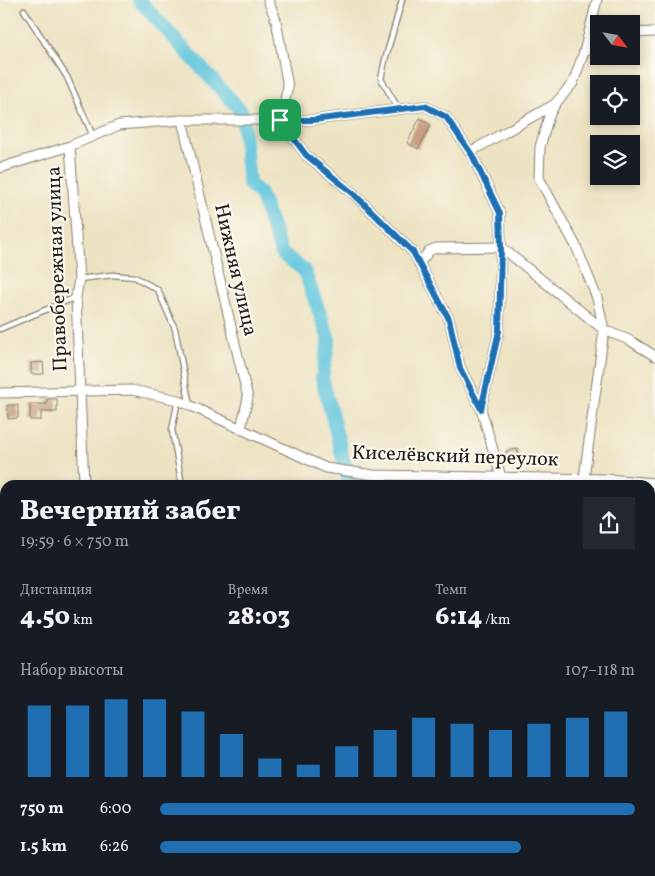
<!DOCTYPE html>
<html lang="ru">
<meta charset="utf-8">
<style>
:root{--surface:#171b24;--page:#242831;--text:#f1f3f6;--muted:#9ea1a6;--accent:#1f6fb2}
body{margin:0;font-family:Vollkorn,serif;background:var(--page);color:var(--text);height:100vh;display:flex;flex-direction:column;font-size:19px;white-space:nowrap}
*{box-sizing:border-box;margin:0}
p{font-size:16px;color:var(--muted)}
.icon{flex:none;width:28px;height:28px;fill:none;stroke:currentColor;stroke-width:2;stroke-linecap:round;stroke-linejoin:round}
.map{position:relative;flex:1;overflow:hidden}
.panel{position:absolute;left:0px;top:480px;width:655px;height:396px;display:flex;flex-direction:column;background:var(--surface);border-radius:15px 15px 0 0;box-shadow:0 2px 8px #0003}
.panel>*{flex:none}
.needle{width:32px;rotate:121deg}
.buttons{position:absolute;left:590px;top:15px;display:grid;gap:10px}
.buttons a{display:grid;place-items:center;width:50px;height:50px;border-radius:0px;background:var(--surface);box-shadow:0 2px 8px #0003;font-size:25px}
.pin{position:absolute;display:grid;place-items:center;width:42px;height:42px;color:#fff;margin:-21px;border-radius:10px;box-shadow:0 2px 8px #0006}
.round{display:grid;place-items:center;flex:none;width:52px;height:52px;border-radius:0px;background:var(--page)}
.headline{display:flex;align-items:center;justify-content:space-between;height:85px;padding:0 20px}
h1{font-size:28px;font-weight:800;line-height:38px}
.figures{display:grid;grid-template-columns:repeat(3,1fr);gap:8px;height:85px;padding:5px 20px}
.figures div{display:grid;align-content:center}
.figures b{font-size:25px;font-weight:800}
.figures small{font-size:14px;font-weight:400}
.figures p{font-size:14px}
.chart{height:140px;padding:10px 20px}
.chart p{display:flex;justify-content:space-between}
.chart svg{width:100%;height:90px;margin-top:5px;stroke:var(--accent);stroke-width:6}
ul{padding:0 20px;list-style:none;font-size:16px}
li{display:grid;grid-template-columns:80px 60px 1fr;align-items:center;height:38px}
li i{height:12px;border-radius:6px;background:var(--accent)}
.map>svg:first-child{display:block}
</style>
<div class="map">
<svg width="655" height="876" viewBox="0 0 655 876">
<rect width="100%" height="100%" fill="#fbf7ec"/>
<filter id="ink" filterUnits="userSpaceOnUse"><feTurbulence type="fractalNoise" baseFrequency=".02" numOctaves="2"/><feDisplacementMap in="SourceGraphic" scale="10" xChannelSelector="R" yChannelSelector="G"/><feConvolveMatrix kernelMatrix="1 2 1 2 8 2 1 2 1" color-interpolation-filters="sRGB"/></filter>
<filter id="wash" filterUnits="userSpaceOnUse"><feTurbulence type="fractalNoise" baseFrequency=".0096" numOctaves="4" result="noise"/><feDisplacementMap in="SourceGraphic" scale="20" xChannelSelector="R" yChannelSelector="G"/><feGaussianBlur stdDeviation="1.12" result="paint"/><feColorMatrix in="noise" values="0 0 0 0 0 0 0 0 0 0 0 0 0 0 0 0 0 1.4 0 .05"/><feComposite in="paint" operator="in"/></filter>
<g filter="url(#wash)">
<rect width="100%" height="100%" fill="#ede3c3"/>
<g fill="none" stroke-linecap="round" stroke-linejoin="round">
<g stroke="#60c6dd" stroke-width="14">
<polyline points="139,0 242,112 249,184 260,194 282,254 304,270 329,339 322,378 350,485"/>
<polyline points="523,871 525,876"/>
</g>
</g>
<g id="blocks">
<g fill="#c69e80">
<polygon points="420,118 431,125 418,149 407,143"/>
<polygon points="43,362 44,374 31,374 31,363"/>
<polygon points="47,399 57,399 57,412 41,412 41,420 30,420 30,404 47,404"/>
<polygon points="7,405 18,405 18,418 8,419"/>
<polygon points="518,449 519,461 508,463 506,451"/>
</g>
</g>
</g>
<g filter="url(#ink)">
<use href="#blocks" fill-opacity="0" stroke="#848070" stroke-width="1"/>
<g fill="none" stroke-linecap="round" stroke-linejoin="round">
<defs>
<g id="lane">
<polyline points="24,10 67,77 93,136"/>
<polyline points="398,108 381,79 385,60 402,0"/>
<polyline points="79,279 112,275 135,277 158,290 175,329 190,406"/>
<polyline points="0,329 76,297"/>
<polyline points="178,400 172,430 182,485"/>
<polyline points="215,871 227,873"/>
</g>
<g id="street">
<polyline points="631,33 655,32"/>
<polyline points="584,52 599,45"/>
<polyline points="182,120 248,398 241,428"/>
<polyline points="70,146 79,279 76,297 84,485"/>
<polyline points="470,152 555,104"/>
<polyline points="0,168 70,146 119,125 182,120 313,120 425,106 446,117 472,155 500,213 501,247 499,331 481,409 460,367 449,319 413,252 355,195 306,155 280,120 288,87 276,20 268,0"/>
<polyline points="419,264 429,251 436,248 501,247 604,330 629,340 655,356"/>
<polyline points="0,393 132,390 178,400 326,468 374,475 607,479 655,483"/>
<polyline points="481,409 501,477 506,485"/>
<polyline points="583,485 604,330 597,298 576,246 539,178 540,147 549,116 555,104 573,83 584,52 597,0"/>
<polyline points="650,641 655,642"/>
<polyline points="91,871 91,876"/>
<polyline points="622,871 623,876"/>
</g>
</defs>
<use href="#lane" stroke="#848070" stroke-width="7"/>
<use href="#street" stroke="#848070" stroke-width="11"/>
<use href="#lane" stroke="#fff" stroke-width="4.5"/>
<use href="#street" stroke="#fff" stroke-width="9"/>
</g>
</g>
<g fill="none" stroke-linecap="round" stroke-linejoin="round" filter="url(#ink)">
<defs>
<polygon id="route" points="425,106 446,117 472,155 500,213 501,247 499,331 481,409 460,368 449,319 413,252 355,195 306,155 280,120 313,120"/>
</defs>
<use href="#route" stroke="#fff" stroke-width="10"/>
<use href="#route" stroke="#1f6fb2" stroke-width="6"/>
</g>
<g text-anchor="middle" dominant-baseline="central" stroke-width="4.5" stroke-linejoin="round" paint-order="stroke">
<g font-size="20" fill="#1c1c1c" stroke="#fbf7ec">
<text transform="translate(58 269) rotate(-92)">Правобережная улица</text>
<text transform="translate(235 270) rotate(77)">Нижняя улица</text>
<text transform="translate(455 457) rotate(2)">Киселёвский переулок</text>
</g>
</g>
</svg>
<div class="buttons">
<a><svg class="needle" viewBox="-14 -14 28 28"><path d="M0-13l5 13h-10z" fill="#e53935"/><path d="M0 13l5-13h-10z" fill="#9ea1a6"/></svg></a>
<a><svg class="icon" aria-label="locate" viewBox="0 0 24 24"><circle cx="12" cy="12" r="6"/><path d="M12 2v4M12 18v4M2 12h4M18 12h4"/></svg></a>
<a><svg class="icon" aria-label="layers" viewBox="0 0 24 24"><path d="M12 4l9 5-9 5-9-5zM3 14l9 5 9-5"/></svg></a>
</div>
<div class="pin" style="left:280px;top:120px;background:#1e9e55"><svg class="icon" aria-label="arrive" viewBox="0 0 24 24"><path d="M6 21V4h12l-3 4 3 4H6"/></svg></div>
<section class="panel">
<div class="headline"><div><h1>Вечерний забег</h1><p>19:59 · 6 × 750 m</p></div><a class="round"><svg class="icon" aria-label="share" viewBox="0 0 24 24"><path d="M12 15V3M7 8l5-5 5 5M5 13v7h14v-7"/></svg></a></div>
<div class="figures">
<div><p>Дистанция</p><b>4.50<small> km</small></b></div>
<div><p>Время</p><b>28:03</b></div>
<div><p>Темп</p><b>6:14<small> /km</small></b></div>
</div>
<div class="chart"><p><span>Набор высоты</span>107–118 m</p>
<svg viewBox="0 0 160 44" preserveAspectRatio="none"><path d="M5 44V9M15 44V9M25 44V6M35 44V6M45 44V12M55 44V23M65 44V35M75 44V38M85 44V29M95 44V21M105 44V15M115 44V18M125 44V21M135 44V18M145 44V15M155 44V12"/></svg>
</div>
<ul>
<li><b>750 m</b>6:00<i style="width:100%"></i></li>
<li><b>1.5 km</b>6:26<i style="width:76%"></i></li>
</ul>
</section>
</div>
